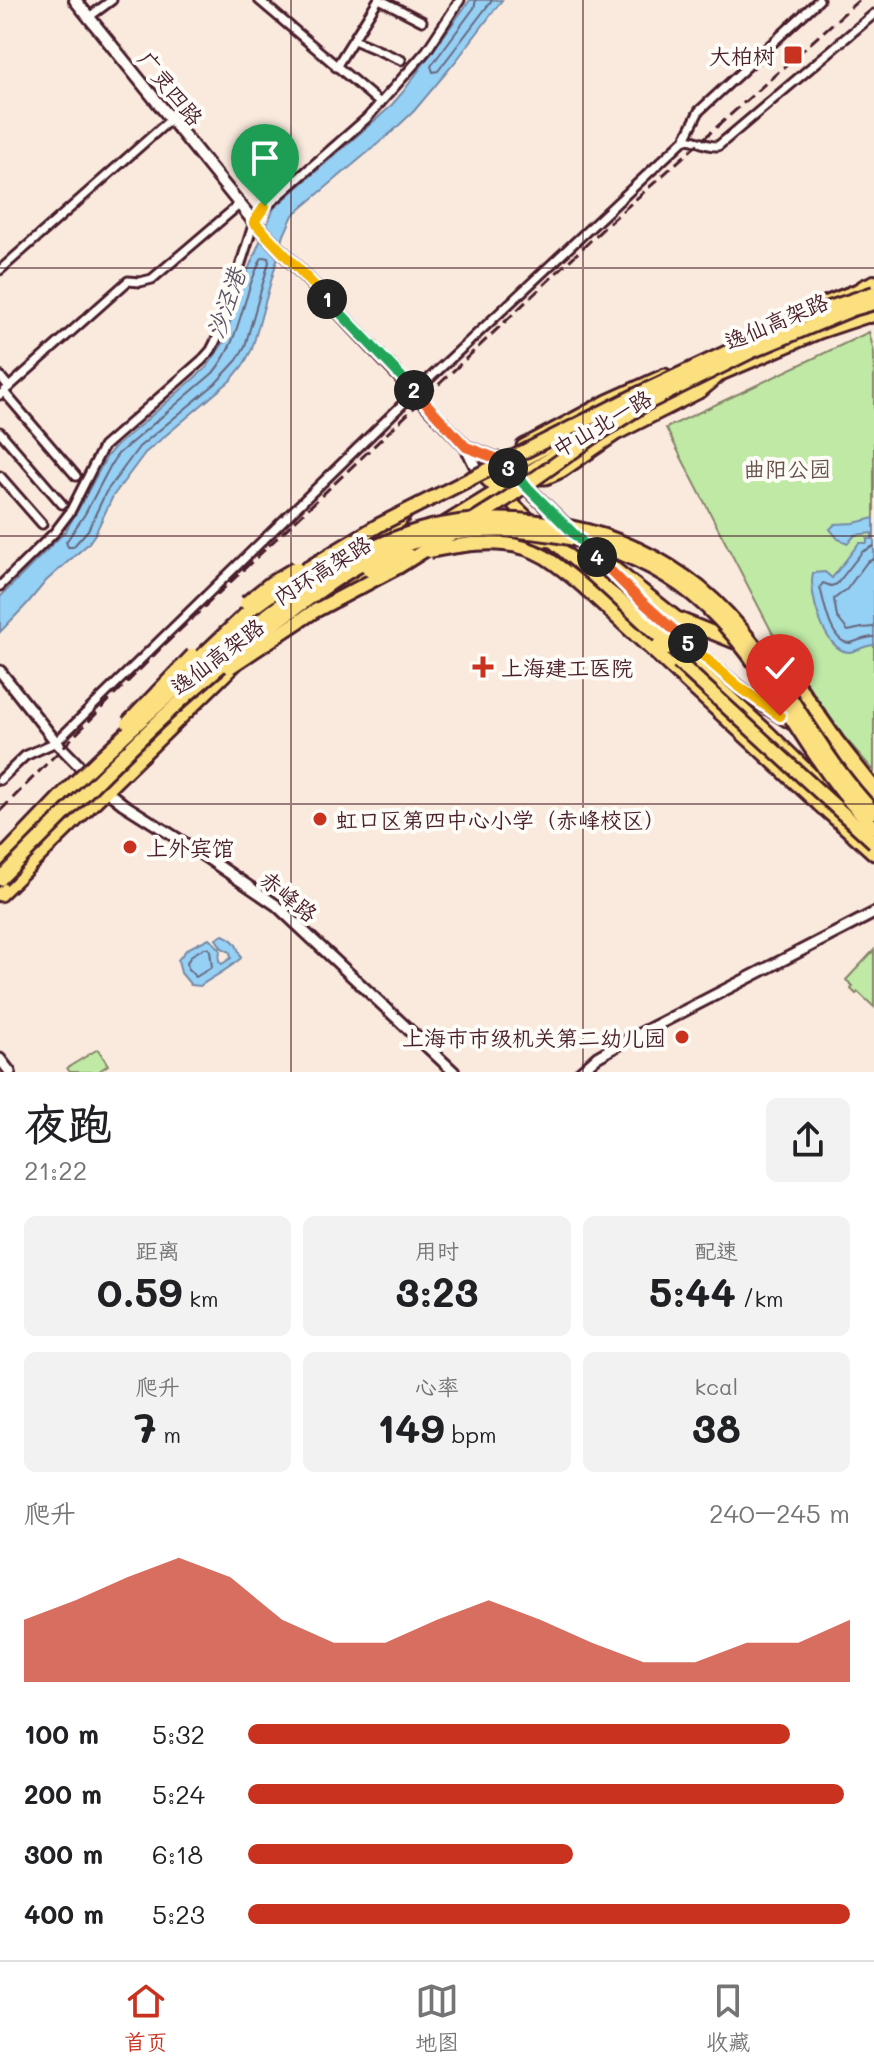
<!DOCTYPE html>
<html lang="zh">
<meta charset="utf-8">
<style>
:root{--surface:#fff;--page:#f2f2f2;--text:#202124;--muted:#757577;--line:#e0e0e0;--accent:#c8321e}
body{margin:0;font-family:Mali,"LXGW WenKai TC",sans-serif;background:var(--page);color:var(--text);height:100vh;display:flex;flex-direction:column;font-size:30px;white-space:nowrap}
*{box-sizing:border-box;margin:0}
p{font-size:26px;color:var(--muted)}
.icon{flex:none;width:44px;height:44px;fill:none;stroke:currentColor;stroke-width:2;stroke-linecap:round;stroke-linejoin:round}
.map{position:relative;height:1072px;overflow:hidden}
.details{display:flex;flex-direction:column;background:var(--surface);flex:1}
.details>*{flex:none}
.pin{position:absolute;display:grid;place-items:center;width:68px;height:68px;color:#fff;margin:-82px -34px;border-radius:50% 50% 50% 0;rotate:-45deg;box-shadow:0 0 8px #0007}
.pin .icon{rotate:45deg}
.km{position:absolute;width:40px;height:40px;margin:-20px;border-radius:50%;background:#222;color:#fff;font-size:22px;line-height:40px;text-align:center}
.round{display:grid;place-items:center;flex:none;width:84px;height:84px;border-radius:12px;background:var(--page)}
.head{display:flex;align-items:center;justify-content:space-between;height:136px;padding:0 24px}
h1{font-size:44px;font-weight:800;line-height:60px}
.stats{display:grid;grid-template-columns:repeat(3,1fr);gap:12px;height:136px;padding:8px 24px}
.stats div{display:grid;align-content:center;border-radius:12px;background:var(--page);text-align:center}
.stats b{font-size:40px;font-weight:800}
.stats small{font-size:22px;font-weight:400}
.stats p{font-size:22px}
.chart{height:224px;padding:16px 24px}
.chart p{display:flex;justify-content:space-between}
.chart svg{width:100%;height:144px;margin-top:8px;fill:var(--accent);opacity:.7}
ul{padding:0 24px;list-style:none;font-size:26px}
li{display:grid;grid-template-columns:128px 96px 1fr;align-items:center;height:60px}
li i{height:20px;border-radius:10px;background:var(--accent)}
.tab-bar{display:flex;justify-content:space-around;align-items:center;height:112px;border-top:2px solid var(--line);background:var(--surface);font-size:22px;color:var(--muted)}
.tab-bar a{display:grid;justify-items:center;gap:4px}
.tab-bar .current{color:var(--accent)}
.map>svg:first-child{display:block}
</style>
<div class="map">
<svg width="874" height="1072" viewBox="0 0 874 1072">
<rect width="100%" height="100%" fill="#faeade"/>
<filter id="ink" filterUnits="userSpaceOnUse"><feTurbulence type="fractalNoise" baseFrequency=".0125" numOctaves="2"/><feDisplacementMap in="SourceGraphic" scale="16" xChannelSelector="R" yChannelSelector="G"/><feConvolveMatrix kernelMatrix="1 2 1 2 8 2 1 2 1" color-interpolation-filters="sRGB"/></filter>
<g filter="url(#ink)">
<g fill="#bfe9a5" stroke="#848468" stroke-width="2">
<polygon points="869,332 874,352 874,771 845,738 775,638 666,428"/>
<polygon points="874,950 874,1007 858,992 856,994 851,989 853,986 846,980"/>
<polygon points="98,1049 108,1065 98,1072 70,1072 67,1068"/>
</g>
<g fill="#95d0f5" stroke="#7789a4" stroke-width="2">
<polygon points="470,0 502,0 456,61 414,111 393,131 293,215 284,235 252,349 244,364 231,380 145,453 113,496 95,534 88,544 46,581 27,604 0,632 0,597 65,532 78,510 107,456 113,449 207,367 224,342 240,289 274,208 389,108 403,92"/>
<path d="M874,518V645C865,645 858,651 850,652C824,653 808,592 813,573L825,572L832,578L859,543H867V539H872V533L855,535L848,543L838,539L830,529L835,524L854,523Z"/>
<path d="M223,935C237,941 237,946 241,958C228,970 214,976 200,986L191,985L181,973L178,960L187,949L209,938L220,949L219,961L222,964L231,958L230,952L222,948L216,939Z"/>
</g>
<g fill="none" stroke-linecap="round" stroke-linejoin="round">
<g stroke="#68667c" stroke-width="2">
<polyline points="476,0 474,8 431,66 433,72 438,71 492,0"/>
<path d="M264,257L268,258L269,262L245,346L237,360L215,384L139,447L106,492L88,530L73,547H68L66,542L85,514L113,461L118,454L213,373C234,347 237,326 247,296C250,283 256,271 261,259Z"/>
<path d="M874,546L862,552L837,584L831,586L823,583L820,587C824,601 830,642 849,643C854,643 864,637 874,637"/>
<polyline points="874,559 867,562 847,589 834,599 837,617 848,631 862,628 874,627"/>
<polygon points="204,948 208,948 210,950 212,967 196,977 188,969 187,962 192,955"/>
</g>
<defs>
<g id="minor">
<polyline points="259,0 380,103"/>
<polyline points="381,0 422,21"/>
<polyline points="89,17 112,0"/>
<polyline points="354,40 401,60"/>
<polyline points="336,67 378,0"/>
<path d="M685,139C697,139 706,147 718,146L874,14"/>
<polyline points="0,270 171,119"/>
<polyline points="0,376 9,387"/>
<polyline points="4,392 76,476"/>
<polyline points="0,395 128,281 140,282 152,279 240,204"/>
<polyline points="0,432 62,504"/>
<polyline points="0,476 42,524"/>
<polyline points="0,586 54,533 70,512 103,447 202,360 211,350 218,336 254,222 260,212 367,118 427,50 460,0"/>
<polyline points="0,780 25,756 56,742 415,392 685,139 699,111 819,0"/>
</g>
<g id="tertiary">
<polyline points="0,671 56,742 94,781 123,804 194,849 276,905 454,1072"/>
<polyline points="0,1059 10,1072"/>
<polyline points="580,1072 597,1057 618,1045 874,913"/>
</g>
<g id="secondary">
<polyline points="75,0 254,222 466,447 478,471"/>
<polyline points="466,447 498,459"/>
</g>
<g id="primary">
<polyline points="815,307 870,285"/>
<polyline points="523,446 607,401 665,375"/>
<polyline points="498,459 569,529"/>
<polyline points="503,469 508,469 569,435"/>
<polyline points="478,471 552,541 603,586 649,623 768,732 858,820"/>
<polyline points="532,478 546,478 562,471 616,434 701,391 721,374 820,332 874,314"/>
<polyline points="445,523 580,440"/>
<polyline points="496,535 552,541"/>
<path d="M612,573C666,626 729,687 795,725"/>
<polyline points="296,582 394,529 407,511"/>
<polyline points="327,592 357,581 378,570"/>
<polyline points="283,626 321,597"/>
<polyline points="829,748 874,802"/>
<polyline points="823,808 874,854"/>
<polyline points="0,895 236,664"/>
</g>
<g id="trunk">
<polyline points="863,287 874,282"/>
<polyline points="870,316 874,315"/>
<polyline points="592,551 676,618 763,653 776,661 788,671 836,740 874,788"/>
<polyline points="603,586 635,624 665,650"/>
<polyline points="649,647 823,808"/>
<polyline points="0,860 67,790"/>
</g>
</defs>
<use href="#minor" stroke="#4a1f2b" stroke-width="13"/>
<use href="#tertiary" stroke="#4a1f2b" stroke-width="15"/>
<use href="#secondary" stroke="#4a1f2b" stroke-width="16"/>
<use href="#primary" stroke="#4a1f2b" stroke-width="17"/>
<use href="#trunk" stroke="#4a1f2b" stroke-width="18"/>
<use href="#minor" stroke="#fdfcf7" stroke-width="7"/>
<use href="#tertiary" stroke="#fdfcf7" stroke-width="9"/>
<use href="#secondary" stroke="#fdfcf7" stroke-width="10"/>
<use href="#primary" stroke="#fce080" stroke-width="11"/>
<use href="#trunk" stroke="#fce080" stroke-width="12"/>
<polyline stroke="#4a1f2b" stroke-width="3" stroke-dasharray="12 6" stroke-linecap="butt" points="0,811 163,646 608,224 859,0"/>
<defs>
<g id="trunk-bridge">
<path d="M430,551C453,546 480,541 504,544C518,545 533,550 545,557C582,581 616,618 649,647"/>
<polyline points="369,570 408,555"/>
<polyline points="246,603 271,583 296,568"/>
<polyline points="678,662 874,842"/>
<polyline points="190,667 252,608 305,570 379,525 634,396 802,317 874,293"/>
<polyline points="230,667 313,612 398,567 505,500 592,438 645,404 750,352 853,309 874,303"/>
<polyline points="128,723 193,655"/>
<path d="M67,790C120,738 175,688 234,641C290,596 349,551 420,530C467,516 522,517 570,527C617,536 663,558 700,588C775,650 808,744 874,812"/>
<path d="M0,879C94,785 184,687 293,610C325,587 358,562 396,548C453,527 516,526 574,539C617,549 658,567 693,595C771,659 802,759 874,827"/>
</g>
</defs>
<use href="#trunk-bridge" stroke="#4a1f2b" stroke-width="18" stroke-linecap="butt"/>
<use href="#trunk-bridge" stroke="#fce080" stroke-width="12"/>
</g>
</g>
<g fill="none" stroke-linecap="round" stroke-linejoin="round" filter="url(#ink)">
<defs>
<polyline id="split-1" points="265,206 254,222 327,299"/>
<polyline id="split-2" points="327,299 414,390"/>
<polyline id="split-3" points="414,390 466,447 498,459 508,468"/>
<polyline id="split-4" points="508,468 597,557"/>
<polyline id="split-5" points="597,557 635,595 688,643"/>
<polyline id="split-6" points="688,643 738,686 780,716"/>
</defs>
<use href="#split-1" stroke="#fff" stroke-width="16"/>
<use href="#split-2" stroke="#fff" stroke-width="16"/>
<use href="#split-3" stroke="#fff" stroke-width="16"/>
<use href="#split-4" stroke="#fff" stroke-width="16"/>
<use href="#split-5" stroke="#fff" stroke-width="16"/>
<use href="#split-6" stroke="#fff" stroke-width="16"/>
<use href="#split-1" stroke="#f5b400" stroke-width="10"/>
<use href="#split-2" stroke="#22a559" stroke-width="10"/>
<use href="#split-3" stroke="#f0652b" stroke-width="10"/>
<use href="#split-4" stroke="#22a559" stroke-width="10"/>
<use href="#split-5" stroke="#f0652b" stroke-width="10"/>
<use href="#split-6" stroke="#f5b400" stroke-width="10"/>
</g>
<path fill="none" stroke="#4a1f2b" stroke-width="2" stroke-opacity="0.55" d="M291,0V1072M583,0V1072M0,268H874M0,536H874M0,804H874"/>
<g fill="#c8321e" stroke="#fdfcf7" stroke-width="3">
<rect x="783" y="45" width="20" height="20" rx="4"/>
<path d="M479 655h8v8h8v8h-8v8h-8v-8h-8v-8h8z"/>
<circle cx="320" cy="819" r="8"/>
<circle cx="130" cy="847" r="8"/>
<circle cx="682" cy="1037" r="8"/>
</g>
<g text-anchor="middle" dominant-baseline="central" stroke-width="8" stroke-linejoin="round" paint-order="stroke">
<g font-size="22" fill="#4a1f2b" stroke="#fdfcf7" text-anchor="start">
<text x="775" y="55" text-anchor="end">大柏树</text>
<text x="501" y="667">上海建工医院</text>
<text x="336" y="819">虹口区第四中心小学（赤峰校区）</text>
<text x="146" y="847">上外宾馆</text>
<text x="666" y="1037" text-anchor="end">上海市市级机关第二幼儿园</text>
</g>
<g font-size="22" fill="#4a1f2b" stroke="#fdfcf7">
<text transform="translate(171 88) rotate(51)">广灵四路</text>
<text transform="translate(776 321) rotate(-23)">逸仙高架路</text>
<text transform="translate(602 423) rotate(-30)">中山北一路</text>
<text transform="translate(322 570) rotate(-32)">内环高架路</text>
<text transform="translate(217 656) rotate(-37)">逸仙高架路</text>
<text transform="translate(289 896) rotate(39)">赤峰路</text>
</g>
<g font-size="22" fill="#67524a" stroke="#fdfcf7">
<text x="787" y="468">曲阳公园</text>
</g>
<g font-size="24" font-style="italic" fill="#605468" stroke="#fdfcf7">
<text transform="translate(225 303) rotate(-71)">沙泾港</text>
</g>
</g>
</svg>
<div class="pin" style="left:265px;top:206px;background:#1e9e55"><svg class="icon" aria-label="arrive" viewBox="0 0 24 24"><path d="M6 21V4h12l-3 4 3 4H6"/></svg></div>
<div class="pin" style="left:780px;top:716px;background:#d93025"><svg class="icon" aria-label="check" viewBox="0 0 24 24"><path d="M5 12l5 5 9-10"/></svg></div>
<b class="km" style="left:327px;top:299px">1</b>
<b class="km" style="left:414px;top:390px">2</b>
<b class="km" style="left:508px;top:468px">3</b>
<b class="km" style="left:597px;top:557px">4</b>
<b class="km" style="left:688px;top:643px">5</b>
</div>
<section class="details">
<div class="head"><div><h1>夜跑</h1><p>21:22</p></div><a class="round"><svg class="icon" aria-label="share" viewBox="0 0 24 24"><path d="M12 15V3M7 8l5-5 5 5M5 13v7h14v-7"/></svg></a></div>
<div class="stats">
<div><p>距离</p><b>0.59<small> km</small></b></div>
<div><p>用时</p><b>3:23</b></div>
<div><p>配速</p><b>5:44<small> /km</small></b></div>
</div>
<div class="stats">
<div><p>爬升</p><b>7<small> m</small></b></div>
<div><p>心率</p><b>149<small> bpm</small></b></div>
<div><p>kcal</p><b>38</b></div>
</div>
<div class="chart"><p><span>爬升</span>240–245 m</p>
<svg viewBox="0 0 160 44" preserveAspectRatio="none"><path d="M0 44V25L10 19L20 12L30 6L40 12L50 25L60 32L70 32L80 25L90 19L100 25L110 32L120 38L130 38L140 32L150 32L160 25V44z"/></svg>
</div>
<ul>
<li><b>100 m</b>5:32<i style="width:90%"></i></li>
<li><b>200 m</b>5:24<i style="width:99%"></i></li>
<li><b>300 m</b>6:18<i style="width:54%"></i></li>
<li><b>400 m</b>5:23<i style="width:100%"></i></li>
</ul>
</section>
<nav class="tab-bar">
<a class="current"><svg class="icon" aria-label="home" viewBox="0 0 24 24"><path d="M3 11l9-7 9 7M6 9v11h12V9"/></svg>首页</a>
<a><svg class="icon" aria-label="map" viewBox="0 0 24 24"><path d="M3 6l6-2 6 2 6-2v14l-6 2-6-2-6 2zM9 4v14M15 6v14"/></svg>地图</a>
<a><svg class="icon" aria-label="saved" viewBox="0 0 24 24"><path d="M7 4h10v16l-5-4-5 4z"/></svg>收藏</a>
</nav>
